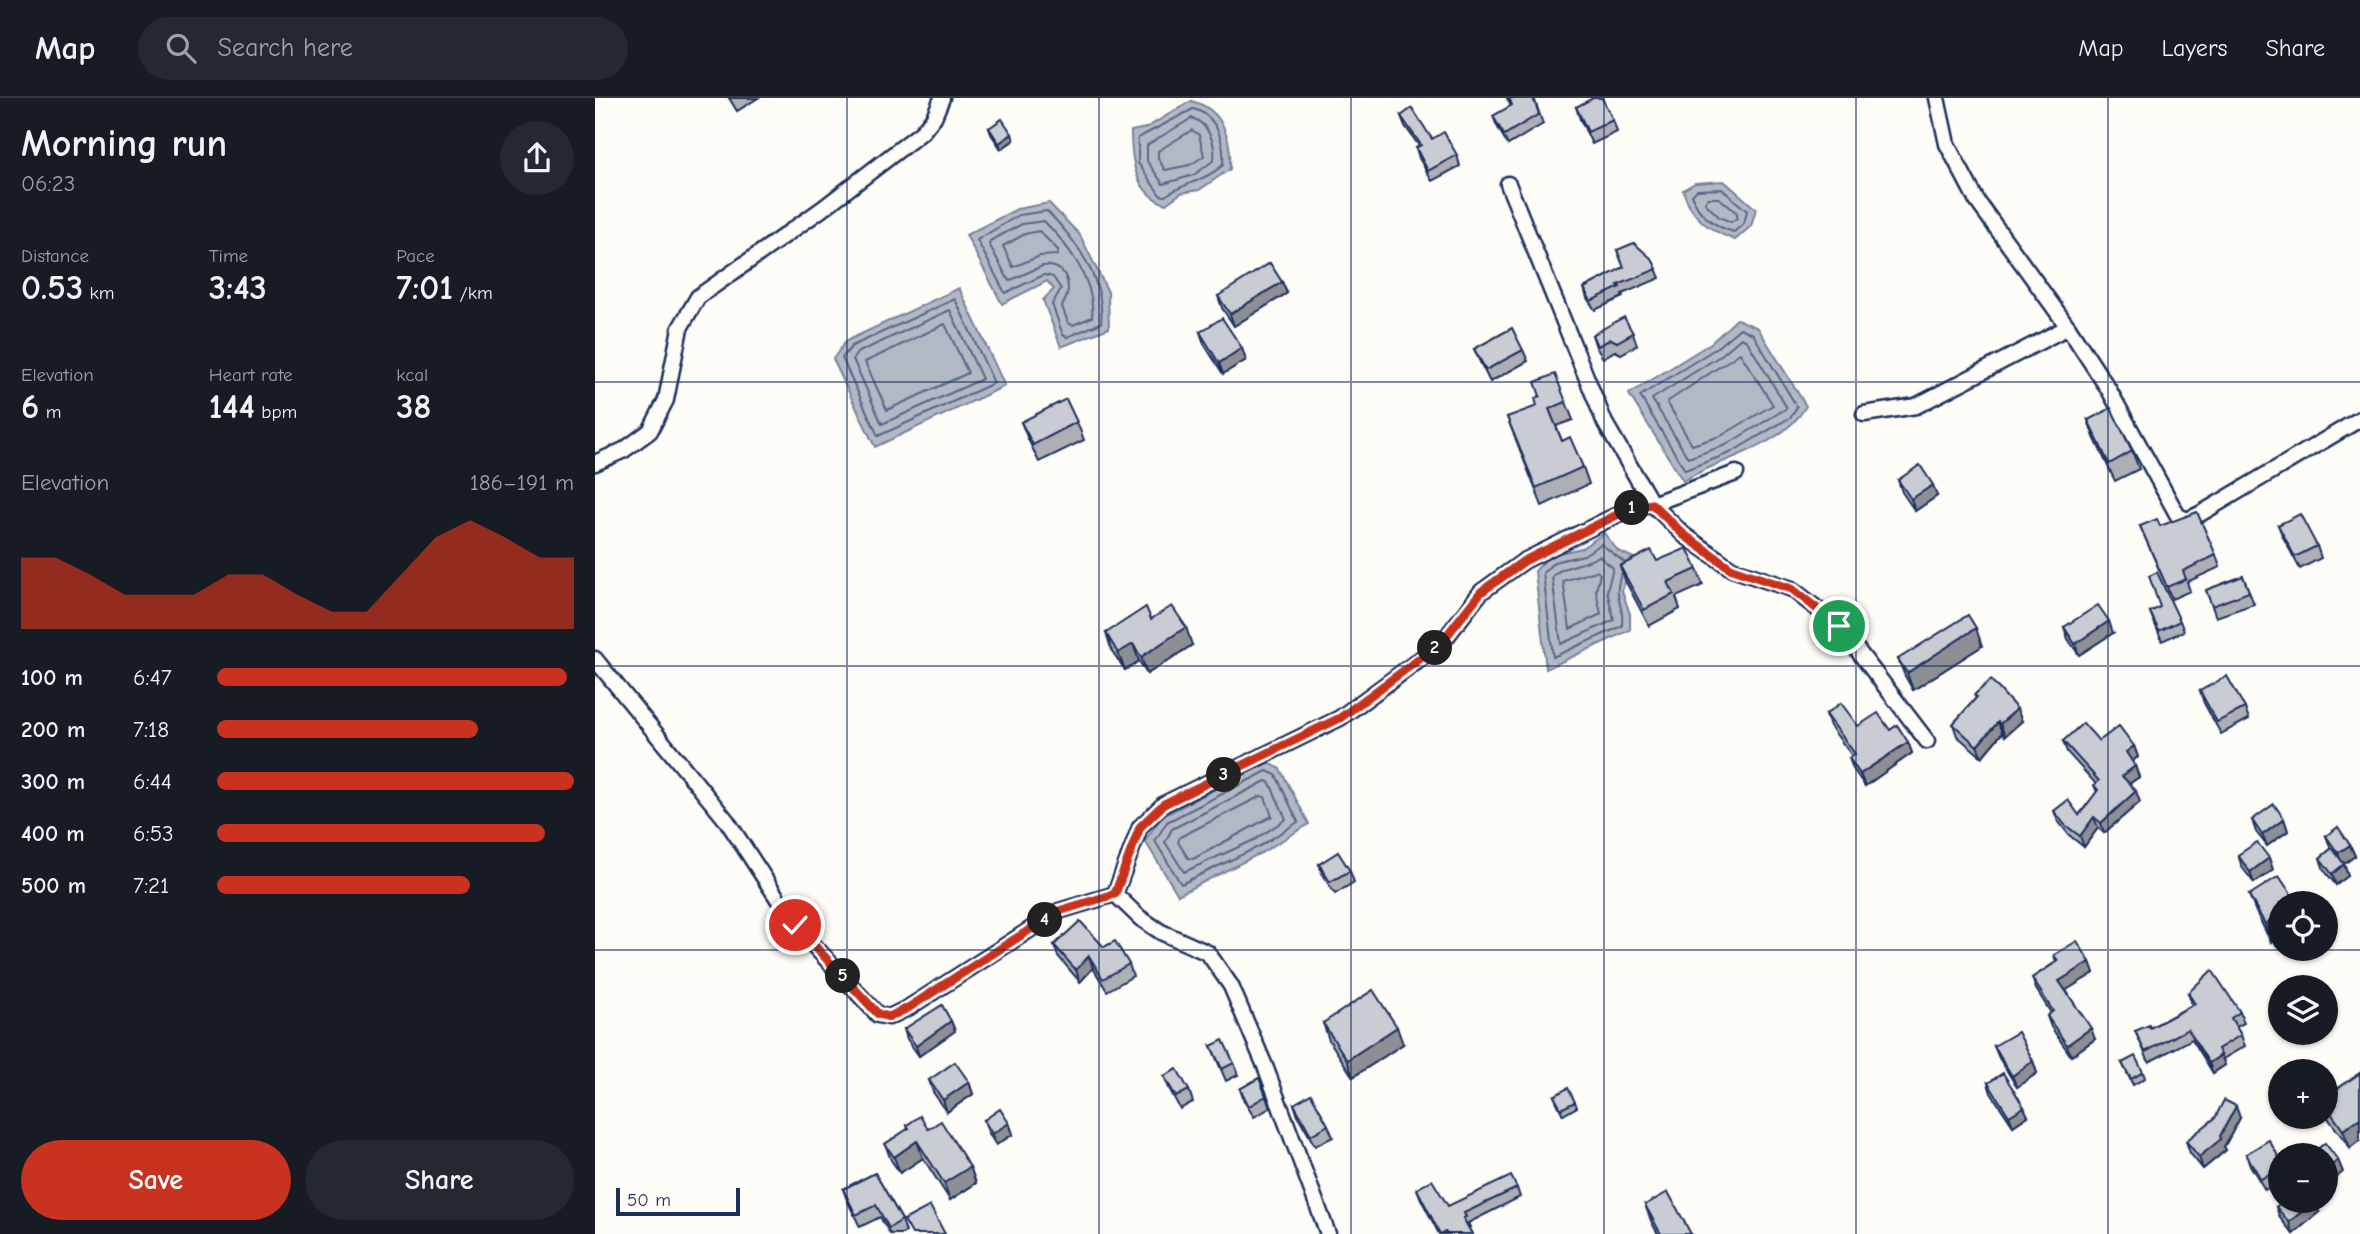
<!DOCTYPE html>
<meta charset="utf-8">
<style>
:root{--surface:#171b24;--page:#242831;--text:#f1f3f6;--muted:#9ea1a6;--line:#363941;--accent:#c8321e}
body{margin:0;font-family:"Comic Neue",sans-serif;background:var(--page);color:var(--text);height:100vh;display:flex;flex-direction:column;font-size:26px;white-space:nowrap}
*{box-sizing:border-box;margin:0}
p{font-size:23px;color:var(--muted)}
.icon{flex:none;width:38px;height:38px;fill:none;stroke:currentColor;stroke-width:2;stroke-linecap:round;stroke-linejoin:round}
.map{position:relative;flex:1;overflow:hidden}
.side{display:flex;flex-direction:column;background:var(--surface);width:595px}
.side>*{flex:none}
.controls{position:absolute;left:1673px;top:793px;display:grid;gap:14px}
.controls a{display:grid;place-items:center;width:70px;height:70px;border-radius:50%;background:var(--surface);box-shadow:0 2px 5px #0004;font-size:35px}
.scale{position:absolute;left:21px;bottom:18px;width:124px;box-sizing:border-box;padding-left:7px;border:4px solid #1b2f5e;border-top:0;font-size:19px;line-height:24px;white-space:nowrap;color:#1b2f5e;-webkit-text-stroke:5px #fdfcf7;paint-order:stroke}
.pin{position:absolute;display:grid;place-items:center;width:60px;height:60px;color:#fff;margin:-30px;border:4px solid #fff;border-radius:50%;box-shadow:0 2px 7px #0007}
.km{position:absolute;width:35px;height:35px;margin:-18px;border-radius:50%;background:#222;color:#fff;font-size:19px;line-height:35px;text-align:center}
.round{display:grid;place-items:center;flex:none;width:74px;height:74px;border-radius:37px;background:var(--page)}
.summary{display:flex;align-items:center;justify-content:space-between;height:119px;padding:0 21px}
h1{font-size:38px;font-weight:800;line-height:52px}
.stats{display:grid;grid-template-columns:repeat(3,1fr);gap:10px;height:119px;padding:7px 21px}
.stats div{display:grid;align-content:center}
.stats b{font-size:35px;font-weight:800}
.stats small{font-size:19px;font-weight:400}
.stats p{font-size:19px}
.chart{height:196px;padding:14px 21px}
.chart p{display:flex;justify-content:space-between}
.chart svg{width:100%;height:126px;margin-top:7px;fill:var(--accent);opacity:.7}
.action{display:flex;gap:14px;margin-top:auto;padding:14px 21px}
.action a{flex:1;height:80px;border-radius:42px;background:var(--accent);color:#fff;font-size:28px;font-weight:800;line-height:80px;text-align:center}
.action a+a{background:var(--page);color:var(--text)}
ul{padding:0 21px;list-style:none;font-size:23px}
li{display:grid;grid-template-columns:112px 84px 1fr;align-items:center;height:52px}
li i{height:18px;border-radius:9px;background:var(--accent)}
header{display:flex;align-items:center;gap:42px;box-sizing:border-box;height:98px;padding:0 35px;background:var(--surface);border-bottom:2px solid var(--line)}
header strong{font-size:33px}
nav{display:flex;gap:38px;margin-inline-start:auto;font-size:24px}
.search{width:490px;height:63px;background:var(--page);display:flex;align-items:center;gap:18px;box-sizing:border-box;padding:0 24px;border-radius:38px;color:var(--muted);font-size:26px}
main{display:flex;flex:1;min-height:0}
.map>svg:first-child{display:block}
</style>
<header>
<strong>Map</strong>
<div class="search"><svg class="icon" aria-label="search" viewBox="0 0 24 24"><circle cx="10" cy="10" r="6"/><path d="M15 15l6 6"/></svg>Search here</div>
<nav><a>Map</a><a>Layers</a><a>Share</a></nav>
</header>
<main>
<section class="side">
<div class="summary"><div><h1>Morning run</h1><p>06:23</p></div><a class="round"><svg class="icon" aria-label="share" viewBox="0 0 24 24"><path d="M12 15V3M7 8l5-5 5 5M5 13v7h14v-7"/></svg></a></div>
<div class="stats">
<div><p>Distance</p><b>0.53<small> km</small></b></div>
<div><p>Time</p><b>3:43</b></div>
<div><p>Pace</p><b>7:01<small> /km</small></b></div>
</div>
<div class="stats">
<div><p>Elevation</p><b>6<small> m</small></b></div>
<div><p>Heart rate</p><b>144<small> bpm</small></b></div>
<div><p>kcal</p><b>38</b></div>
</div>
<div class="chart"><p><span>Elevation</span>186–191 m</p>
<svg viewBox="0 0 160 44" preserveAspectRatio="none"><path d="M0 44V19L10 19L20 25L30 32L40 32L50 32L60 25L70 25L80 32L90 38L100 38L110 25L120 12L130 6L140 12L150 19L160 19V44z"/></svg>
</div>
<ul>
<li><b>100 m</b>6:47<i style="width:98%"></i></li>
<li><b>200 m</b>7:18<i style="width:73%"></i></li>
<li><b>300 m</b>6:44<i style="width:100%"></i></li>
<li><b>400 m</b>6:53<i style="width:92%"></i></li>
<li><b>500 m</b>7:21<i style="width:71%"></i></li>
</ul>
<div class="action"><a>Save</a><a>Share</a></div>
</section>
<div class="map">
<svg width="1765" height="1136" viewBox="0 0 1765 1136">
<rect width="100%" height="100%" fill="#fdfcf7"/>
<filter id="ink" filterUnits="userSpaceOnUse"><feTurbulence type="fractalNoise" baseFrequency=".0143" numOctaves="2"/><feDisplacementMap in="SourceGraphic" scale="14" xChannelSelector="R" yChannelSelector="G"/><feConvolveMatrix kernelMatrix="1 2 1 2 8 2 1 2 1" color-interpolation-filters="sRGB"/></filter>
<g filter="url(#ink)">
<g fill="#b3b8c5" stroke="#76819c" stroke-width="2">
<path d="M596,3C628,11 637,40 635,71L604,92L586,95L571,106C540,96 536,62 536,33L551,30Z"/>
<path d="M1129,83L1161,111L1156,128L1140,142C1114,132 1096,120 1088,92L1100,85Z"/>
<polygon points="454,105 485,137 513,194 514,230 466,249 448,202 459,191 452,183 407,206 371,137 422,111"/>
<polygon points="364,190 410,288 280,349 238,261 251,243"/>
<path d="M1142,221L1163,230L1211,308C1187,350 1127,359 1088,383L1034,296L1116,245Z"/>
<polygon points="1009,435 1023,453 1039,460 1027,493 1035,516 1035,532 951,571 940,473 955,457 987,450"/>
<polygon points="673,664 685,671 714,726 668,754 583,797 550,743 566,719"/>
</g>
<g fill="none" stroke-linecap="round" stroke-linejoin="round">
<g stroke="#586687" stroke-width="2">
<path d="M598,11C622,17 630,44 628,67C610,83 589,85 570,98L565,97L543,65V40Z"/>
<path d="M597,20C614,26 621,46 619,62L599,77L568,86L552,63V47Z"/>
<polygon points="597,32 604,37 609,58 595,67 570,72 563,60 563,53"/>
<path d="M1127,91L1152,113L1149,125L1139,134C1121,129 1102,117 1097,97L1102,92Z"/>
<polygon points="1113,100 1124,100 1142,115 1142,120 1136,124 1124,119 1110,105"/>
<path d="M452,113C481,142 510,182 506,225L472,239L468,237L457,206L466,191L458,179L449,177L410,195L382,142L424,117Z"/>
<path d="M449,123C473,147 501,184 497,219L478,227L473,225L467,208C479,190 473,166 447,168L414,183L394,146L395,143L427,126Z"/>
<polygon points="444,133 463,152 463,157 445,158 418,169 408,148 430,136"/>
<polygon points="360,201 399,285 283,338 247,260 257,248"/>
<polygon points="355,212 387,281 287,326 258,261 262,255"/>
<polygon points="350,226 373,275 292,312 270,264"/>
<polygon points="1145,230 1158,236 1202,309 1196,319 1135,355 1090,372 1045,298 1120,251"/>
<polygon points="1146,240 1152,243 1192,310 1131,347 1093,360 1057,301 1125,258"/>
<polygon points="1145,255 1178,307 1126,338 1097,347 1072,304"/>
<path d="M1004,458L1018,470L1012,493L1019,522L966,546L957,479C968,466 989,468 1004,458Z"/>
<polygon points="1001,473 1005,476 1001,493 1006,516 975,531 968,483"/>
<path d="M1026,476C1017,502 1030,505 1027,528L958,559L948,475L959,464L989,457L1006,446L1029,464"/>
<polygon points="672,673 681,677 703,724 665,748 586,786 560,743 572,724"/>
<polygon points="671,683 675,685 691,721 661,741 589,774 570,744 577,731"/>
<polygon points="666,698 670,699 677,718 598,761 593,760 583,744 585,739"/>
</g>
<defs>
<g id="street">
<polyline points="1342,0 1352,46 1382,103 1473,229 1514,292 1583,418 1592,422 1605,416 1765,321"/>
<polyline points="913,86 1010,325 1057,406 1141,375"/>
<polyline points="1269,316 1321,308 1473,229"/>
<polyline points="0,365 29,352 55,333 71,302 85,230 103,199 227,111 327,34 339,19 347,0"/>
<polyline points="0,561 132,723 200,827 283,917 294,919 313,910 464,813 520,796 545,729 569,706 745,620 846,546 886,494 929,463 1036,410 1057,406 1089,437 1137,471 1197,491 1244,528 1332,643"/>
<polyline points="520,796 545,820 566,834 613,855 636,888 670,968 733,1136"/>
</g>
</defs>
<use href="#street" stroke="#1b2f5e" stroke-width="19"/>
<use href="#street" stroke="#fdfcf7" stroke-width="14"/>
</g>
<g fill="#adafb5" stroke="#1b2f5e" stroke-width="2">
<polygon points="134,0 163,0 142,13"/>
<polygon points="912,0 939,0 948,26 913,47 902,28 898,18 916,8"/>
<polygon points="981,9 1018,22 1022,34 997,46 985,21"/>
<polygon points="806,18 862,57 865,68 837,83 824,60 821,50 824,48 810,28"/>
<polygon points="394,30 419,42 406,51 396,36"/>
<polygon points="1022,152 1057,161 1065,180 1027,196 1028,199 1000,212 992,200 989,190 1029,170"/>
<polygon points="687,184 692,195 639,228 627,210 623,198"/>
<polygon points="605,234 651,262 628,276 609,246"/>
<polygon points="1038,235 1042,247 1026,256 1020,253 1008,260 1001,249 997,237"/>
<polygon points="879,251 928,252 933,263 895,284 884,262"/>
<polygon points="971,304 978,322 961,328 967,343 988,369 994,386 947,408 912,319"/>
<polygon points="1493,322 1537,353 1544,371 1520,383 1499,339"/>
<polygon points="426,324 482,324 489,342 444,364 433,341"/>
<polygon points="1303,382 1342,398 1320,413 1307,394"/>
<polygon points="1683,427 1722,448 1726,460 1705,471 1688,439"/>
<polygon points="1545,428 1565,428 1621,457 1625,469 1592,484 1595,493 1577,501"/>
<polygon points="1062,463 1102,471 1108,487 1081,499 1085,511 1054,528 1031,484 1025,468"/>
<polygon points="1648,478 1659,506 1621,519 1611,492"/>
<polygon points="1555,514 1585,523 1589,533 1567,543"/>
<polygon points="556,521 597,547 552,576 544,563 530,572 517,553 511,535"/>
<polygon points="1469,529 1518,535 1484,557 1473,541"/>
<polygon points="1387,548 1318,592 1310,578 1303,561"/>
<polygon points="1605,593 1650,610 1654,621 1626,636 1609,605"/>
<polygon points="1379,597 1427,623 1410,638 1407,635 1387,659 1362,638 1358,626 1381,600"/>
<polygon points="1231,616 1263,628 1295,632 1313,644 1317,655 1270,688 1258,671 1254,660 1257,658 1235,628"/>
<polygon points="1468,643 1504,643 1539,648 1543,659 1537,663 1540,668 1544,679 1534,686 1545,704 1509,735 1503,730 1489,749 1474,737 1463,723 1459,713 1484,717 1502,694 1499,687 1501,686 1472,654"/>
<polygon points="1689,721 1693,733 1672,748 1661,734 1657,722"/>
<polygon points="1731,738 1755,747 1760,758 1749,766 1753,778 1741,787 1729,772 1725,760 1736,751"/>
<polygon points="1643,757 1674,760 1678,772 1659,785 1647,769"/>
<polygon points="724,766 755,773 759,784 740,796 728,778"/>
<polygon points="1654,797 1685,805 1685,838 1676,844 1661,814"/>
<polygon points="459,847 534,866 538,878 512,893 498,870 485,884 463,858"/>
<polygon points="1459,857 1495,864 1499,875 1471,892 1500,941 1476,958 1456,929 1452,918 1456,915 1441,891 1437,880 1461,864"/>
<polygon points="1593,895 1645,914 1649,925 1641,929 1646,937 1650,948 1628,961 1630,967 1618,975 1597,941 1554,964 1540,933 1555,930 1597,907"/>
<polygon points="356,923 360,933 324,958 312,941 309,931"/>
<polygon points="728,925 808,946 758,979 734,942"/>
<polygon points="616,948 639,965 643,977 631,983"/>
<polygon points="1399,948 1438,963 1442,975 1422,989 1404,960"/>
<polygon points="1527,965 1548,974 1550,980 1538,987"/>
<polygon points="1765,975 1755,1050 1733,1020 1731,1014 1731,999"/>
<polygon points="569,978 594,992 598,1004 585,1011 574,990"/>
<polygon points="664,980 675,1010 659,1019 649,1003 645,991"/>
<polygon points="334,982 374,984 378,996 352,1014 338,994"/>
<polygon points="1393,985 1433,1018 1418,1028 1396,995"/>
<polygon points="959,998 980,1004 982,1009 968,1017"/>
<polygon points="699,1006 733,1027 738,1039 720,1048 703,1018"/>
<polygon points="1645,1020 1629,1049 1631,1052 1608,1071 1595,1055 1591,1043"/>
<polygon points="389,1022 414,1025 418,1036 401,1047 393,1034"/>
<polygon points="312,1027 333,1031 375,1069 381,1085 355,1102 328,1060 305,1075 296,1062 290,1046 313,1031"/>
<polygon points="1651,1056 1685,1061 1685,1083 1670,1092 1655,1067"/>
<polygon points="280,1075 307,1122 311,1134 307,1136 295,1136 285,1119 265,1129 252,1102 248,1091"/>
<polygon points="922,1090 925,1099 873,1125 875,1129 873,1129 877,1136 844,1136 826,1101 822,1091 853,1108"/>
<polygon points="1050,1107 1096,1136 1063,1136 1057,1125"/>
<polygon points="1681,1109 1724,1114 1698,1136 1685,1120"/>
</g>
<g fill="#8d8f94" stroke="#1b2f5e" stroke-width="2">
<polygon points="417,36 419,42 406,51 404,45"/>
<polygon points="687,184 692,195 639,228 635,216"/>
<polygon points="647,250 651,262 628,276 624,265"/>
<polygon points="1338,387 1342,398 1320,413 1316,401"/>
<polygon points="1514,523 1518,535 1484,557 1480,546"/>
<polygon points="591,529 597,547 552,576 546,559"/>
<polygon points="1381,530 1387,548 1318,592 1312,575"/>
<polygon points="538,546 544,563 530,572 523,555"/>
<polygon points="1422,611 1427,623 1410,638 1405,626"/>
<polygon points="1403,624 1407,635 1387,659 1382,648"/>
<polygon points="1313,644 1317,655 1270,688 1265,676"/>
<polygon points="1539,648 1543,659 1534,665 1531,654"/>
<polygon points="1540,668 1544,679 1531,688 1527,678"/>
<polygon points="1541,693 1545,704 1509,735 1506,725"/>
<polygon points="1499,719 1503,730 1489,749 1485,738"/>
<polygon points="1689,721 1693,733 1672,748 1667,737"/>
<polygon points="1755,747 1760,758 1747,767 1743,755"/>
<polygon points="1674,760 1678,772 1659,785 1655,774"/>
<polygon points="1749,766 1753,778 1741,787 1737,776"/>
<polygon points="1685,816 1685,838 1676,844 1670,826"/>
<polygon points="494,858 498,870 485,884 481,872"/>
<polygon points="1495,864 1499,875 1468,894 1464,883"/>
<polygon points="356,923 360,933 324,958 321,948"/>
<polygon points="802,929 808,946 758,979 752,962"/>
<polygon points="1496,930 1500,941 1476,958 1472,947"/>
<polygon points="1626,957 1630,967 1618,975 1614,965"/>
<polygon points="1438,963 1442,975 1422,989 1417,978"/>
<polygon points="374,984 378,996 352,1014 348,1002"/>
<polygon points="1641,1008 1645,1020 1629,1049 1631,1052 1608,1071 1604,1059 1625,1038"/>
<polygon points="1429,1009 1433,1018 1418,1028 1414,1018"/>
<polygon points="1765,1020 1765,1042 1755,1050 1748,1032"/>
<polygon points="414,1025 418,1036 401,1047 397,1036"/>
<polygon points="322,1043 328,1060 305,1075 299,1059"/>
<polygon points="1743,1062 1748,1074 1731,1088 1731,1072"/>
<polygon points="375,1069 381,1085 355,1102 349,1085"/>
<polygon points="1720,1103 1724,1114 1698,1136 1694,1124"/>
</g>
<g fill="#c9ccd3" stroke="#1b2f5e" stroke-width="2">
<polygon points="914,0 938,0 944,16 909,37 898,18 917,7"/>
<polygon points="998,0 1007,0 1018,22 993,34 981,9"/>
<polygon points="817,10 837,41 849,34 862,57 833,73 821,50 826,47 806,18"/>
<polygon points="407,21 417,36 404,45 394,30"/>
<polygon points="1039,145 1057,161 1062,171 1023,187 1025,189 996,203 989,190 1029,169 1022,152"/>
<polygon points="675,165 687,184 635,216 623,198"/>
<polygon points="1029,219 1038,235 1022,244 1016,241 1003,248 997,237"/>
<polygon points="627,220 647,250 624,265 605,234"/>
<polygon points="917,230 928,252 891,272 879,251"/>
<polygon points="960,276 971,304 954,311 967,343 975,339 988,369 941,390 912,319 942,308 940,300 945,298 940,284"/>
<polygon points="471,301 482,324 438,347 426,324"/>
<polygon points="1516,310 1537,353 1514,366 1493,322"/>
<polygon points="1325,367 1338,387 1316,401 1303,382"/>
<polygon points="1602,414 1621,457 1588,473 1591,481 1572,489 1545,428 1562,421 1565,428"/>
<polygon points="1705,416 1722,448 1700,459 1683,427"/>
<polygon points="1092,450 1102,471 1073,484 1079,496 1049,512 1025,468 1056,452 1062,463"/>
<polygon points="1562,474 1585,523 1564,533 1555,514 1565,509 1554,478"/>
<polygon points="1648,478 1654,494 1617,508 1611,492"/>
<polygon points="1503,507 1514,523 1480,546 1469,529"/>
<polygon points="577,508 591,529 546,559 538,546 523,555 511,535 551,509 556,521"/>
<polygon points="1373,517 1381,530 1312,575 1303,561"/>
<polygon points="1632,578 1650,610 1622,624 1605,593"/>
<polygon points="1396,582 1422,611 1405,626 1403,624 1382,648 1358,626 1382,599 1379,597"/>
<polygon points="1246,605 1263,628 1283,615 1295,632 1302,627 1313,644 1265,676 1254,660 1260,656 1231,616"/>
<polygon points="1488,625 1504,643 1524,628 1539,648 1531,654 1540,668 1527,678 1541,693 1506,725 1499,719 1485,738 1470,727 1459,713 1473,702 1484,717 1503,692 1499,687 1504,683 1468,643"/>
<polygon points="1679,706 1689,721 1667,737 1657,722"/>
<polygon points="1743,729 1755,747 1743,755 1731,738"/>
<polygon points="1662,744 1674,760 1655,774 1643,757"/>
<polygon points="1737,750 1749,766 1737,776 1725,760"/>
<polygon points="743,754 755,773 735,784 724,766"/>
<polygon points="1684,778 1702,805 1685,805 1685,816 1670,826 1654,797"/>
<polygon points="485,823 509,849 520,843 534,866 508,881 494,858 481,872 459,847"/>
<polygon points="1482,843 1495,864 1464,883 1496,930 1472,947 1452,918 1458,913 1437,880 1463,863 1459,857"/>
<polygon points="1617,872 1645,914 1636,920 1646,937 1623,951 1626,957 1614,965 1593,931 1550,954 1540,933 1554,927 1555,930 1600,906 1593,895"/>
<polygon points="778,892 802,929 752,962 728,925"/>
<polygon points="347,907 356,923 321,948 309,931"/>
<polygon points="1423,934 1438,963 1417,978 1399,948"/>
<polygon points="628,942 639,965 627,971 616,948"/>
<polygon points="1540,958 1548,974 1536,981 1527,965"/>
<polygon points="360,964 374,984 348,1002 334,982"/>
<polygon points="582,971 594,992 581,999 569,978"/>
<polygon points="1408,975 1429,1009 1414,1018 1393,985"/>
<polygon points="1765,975 1765,1020 1748,1032 1731,1008 1731,999"/>
<polygon points="664,980 671,998 654,1008 645,991"/>
<polygon points="973,990 980,1004 966,1011 959,998"/>
<polygon points="716,996 733,1027 716,1037 699,1006"/>
<polygon points="1629,1002 1641,1008 1625,1038 1626,1041 1604,1059 1591,1043 1620,1020"/>
<polygon points="405,1011 414,1025 397,1036 389,1022"/>
<polygon points="325,1018 333,1031 346,1023 375,1069 349,1085 322,1043 299,1059 290,1046 314,1030 312,1027"/>
<polygon points="1674,1042 1685,1061 1685,1069 1666,1081 1651,1056"/>
<polygon points="1730,1045 1743,1062 1731,1072 1731,1057 1715,1057"/>
<polygon points="280,1075 307,1122 294,1130 281,1107 261,1117 248,1091"/>
<polygon points="916,1078 922,1090 869,1115 871,1119 868,1120 877,1136 852,1136 850,1134 845,1136 822,1091 837,1082 853,1108"/>
<polygon points="1073,1094 1096,1136 1066,1136 1050,1107"/>
<polygon points="1688,1102 1720,1102 1720,1103 1694,1124 1681,1109"/>
<polygon points="335,1108 350,1136 317,1136 309,1122"/>
</g>
</g>
<g fill="none" stroke-linecap="round" stroke-linejoin="round" filter="url(#ink)">
<defs>
<polyline id="route" points="200,827 283,916 294,919 313,910 464,813 520,796 545,729 569,706 745,620 846,545 886,494 929,463 1036,410 1057,406 1089,437 1137,471 1197,491 1244,528"/>
</defs>
<use href="#route" stroke="#fff" stroke-width="14"/>
<use href="#route" stroke="#c8321e" stroke-width="9"/>
</g>
<path fill="none" stroke="#1b2f5e" stroke-width="2" stroke-opacity="0.55" d="M252,0V1136M504,0V1136M756,0V1136M1009,0V1136M1261,0V1136M1513,0V1136M0,284H1765M0,568H1765M0,852H1765"/>
</svg>
<div class="controls">
<a><svg class="icon" aria-label="locate" viewBox="0 0 24 24"><circle cx="12" cy="12" r="6"/><path d="M12 2v4M12 18v4M2 12h4M18 12h4"/></svg></a>
<a><svg class="icon" aria-label="layers" viewBox="0 0 24 24"><path d="M12 4l9 5-9 5-9-5zM3 14l9 5 9-5"/></svg></a>
<a>+</a>
<a>−</a>
</div>
<div class="scale">50 m</div>
<div class="pin" style="left:1244px;top:528px;background:#1e9e55"><svg class="icon" aria-label="arrive" viewBox="0 0 24 24"><path d="M6 21V4h12l-3 4 3 4H6"/></svg></div>
<div class="pin" style="left:200px;top:827px;background:#d93025"><svg class="icon" aria-label="check" viewBox="0 0 24 24"><path d="M5 12l5 5 9-10"/></svg></div>
<b class="km" style="left:1037px;top:410px">1</b>
<b class="km" style="left:840px;top:550px">2</b>
<b class="km" style="left:629px;top:677px">3</b>
<b class="km" style="left:450px;top:822px">4</b>
<b class="km" style="left:248px;top:878px">5</b>
</div>
</main>
